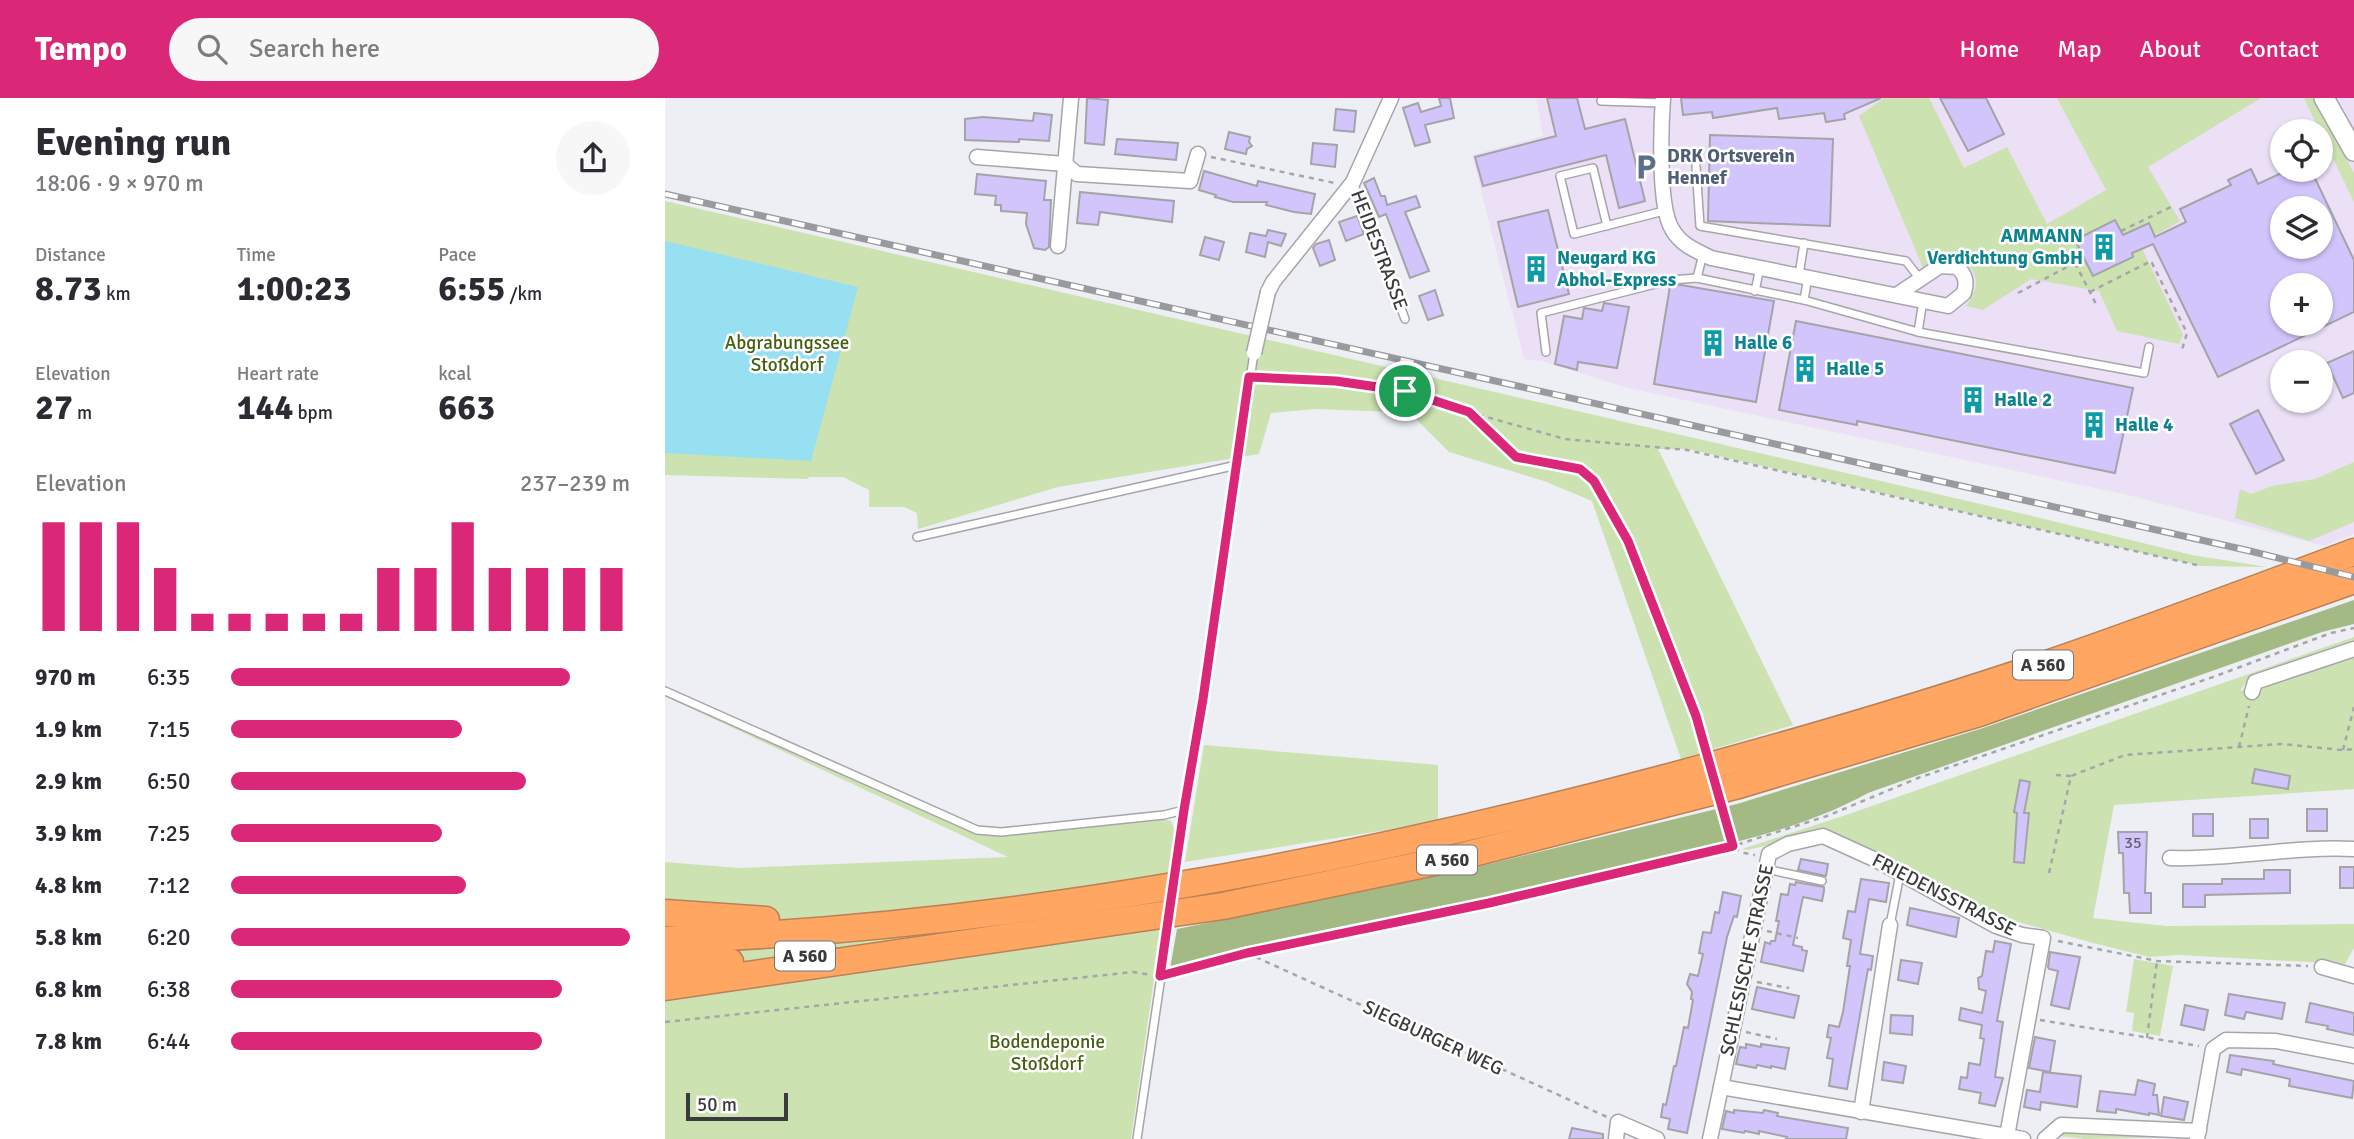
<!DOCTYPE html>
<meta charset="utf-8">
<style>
:root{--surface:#fff;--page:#f7f7f7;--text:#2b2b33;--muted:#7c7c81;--accent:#db2777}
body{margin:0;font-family:Signika,sans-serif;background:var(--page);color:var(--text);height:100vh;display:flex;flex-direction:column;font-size:26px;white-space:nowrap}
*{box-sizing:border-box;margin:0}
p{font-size:23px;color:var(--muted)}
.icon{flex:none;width:38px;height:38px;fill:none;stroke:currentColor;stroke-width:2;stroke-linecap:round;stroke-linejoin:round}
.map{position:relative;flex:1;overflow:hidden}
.sheet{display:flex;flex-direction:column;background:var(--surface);width:665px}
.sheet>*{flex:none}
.tools{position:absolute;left:1605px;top:21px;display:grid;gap:14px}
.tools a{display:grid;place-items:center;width:63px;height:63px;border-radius:50%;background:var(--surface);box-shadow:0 2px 5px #0004;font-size:35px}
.scale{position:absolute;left:21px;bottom:18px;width:102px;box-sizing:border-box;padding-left:7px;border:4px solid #3b3b3d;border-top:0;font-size:19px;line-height:24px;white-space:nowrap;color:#3b3b3d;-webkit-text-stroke:5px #fff;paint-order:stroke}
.pin{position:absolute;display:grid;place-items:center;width:60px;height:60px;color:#fff;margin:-30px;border:4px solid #fff;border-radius:50%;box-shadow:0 2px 7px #0007}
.round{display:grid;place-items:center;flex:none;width:74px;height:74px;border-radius:37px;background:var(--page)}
.overview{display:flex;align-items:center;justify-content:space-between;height:119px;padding:0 35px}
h1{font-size:38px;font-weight:700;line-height:52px}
.stats{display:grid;grid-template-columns:repeat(3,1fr);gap:10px;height:119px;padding:7px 35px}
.stats div{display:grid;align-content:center}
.stats b{font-size:35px;font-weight:700}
.stats small{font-size:19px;font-weight:400}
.stats p{font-size:19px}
.chart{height:196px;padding:14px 35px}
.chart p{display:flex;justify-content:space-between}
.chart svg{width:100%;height:126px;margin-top:7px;stroke:var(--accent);stroke-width:6}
ul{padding:0 35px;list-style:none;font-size:23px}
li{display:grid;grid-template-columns:112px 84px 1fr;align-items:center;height:52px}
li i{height:18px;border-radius:9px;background:var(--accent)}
header{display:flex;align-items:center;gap:42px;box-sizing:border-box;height:98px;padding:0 35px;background:var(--accent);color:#fff}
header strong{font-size:33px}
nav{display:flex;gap:38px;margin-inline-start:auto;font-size:24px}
.search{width:490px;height:63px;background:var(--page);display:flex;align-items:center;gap:18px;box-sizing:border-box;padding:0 24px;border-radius:38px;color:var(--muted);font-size:26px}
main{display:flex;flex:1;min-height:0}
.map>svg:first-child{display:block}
</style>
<header>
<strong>Tempo</strong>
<div class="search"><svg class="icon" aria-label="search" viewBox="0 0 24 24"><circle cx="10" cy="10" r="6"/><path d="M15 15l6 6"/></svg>Search here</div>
<nav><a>Home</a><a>Map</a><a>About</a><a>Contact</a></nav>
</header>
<main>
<section class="sheet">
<div class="overview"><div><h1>Evening run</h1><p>18:06 · 9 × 970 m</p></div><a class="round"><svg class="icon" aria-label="share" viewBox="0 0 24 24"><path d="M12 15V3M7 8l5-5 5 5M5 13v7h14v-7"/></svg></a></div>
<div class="stats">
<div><p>Distance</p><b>8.73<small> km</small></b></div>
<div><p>Time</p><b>1:00:23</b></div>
<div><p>Pace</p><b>6:55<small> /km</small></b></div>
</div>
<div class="stats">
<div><p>Elevation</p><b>27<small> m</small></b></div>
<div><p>Heart rate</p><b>144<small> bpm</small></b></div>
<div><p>kcal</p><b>663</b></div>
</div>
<div class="chart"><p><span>Elevation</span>237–239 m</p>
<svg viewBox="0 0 160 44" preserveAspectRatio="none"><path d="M5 44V6M15 44V6M25 44V6M35 44V22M45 44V38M55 44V38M65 44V38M75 44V38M85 44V38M95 44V22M105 44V22M115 44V6M125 44V22M135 44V22M145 44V22M155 44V22"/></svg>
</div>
<ul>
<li><b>970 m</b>6:35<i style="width:85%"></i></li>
<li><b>1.9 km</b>7:15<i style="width:58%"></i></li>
<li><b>2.9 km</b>6:50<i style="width:74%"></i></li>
<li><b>3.9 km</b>7:25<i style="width:53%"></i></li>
<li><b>4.8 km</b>7:12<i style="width:59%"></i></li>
<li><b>5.8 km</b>6:20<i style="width:100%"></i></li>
<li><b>6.8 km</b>6:38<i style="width:83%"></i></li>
<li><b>7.8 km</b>6:44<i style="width:78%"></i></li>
</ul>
</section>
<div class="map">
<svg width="1689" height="1041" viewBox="0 0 1689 1041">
<rect width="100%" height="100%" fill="#eeeff4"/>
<path fill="#ebe0f5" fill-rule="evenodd" d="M871,0H1689V436L1659,448L1463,397L959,289L877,263L859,261L807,57L878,38ZM1617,33H1656V72H1617ZM1617,110H1656V149H1617ZM1617,187H1656V226H1617ZM1617,264H1656V303H1617Z"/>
<g fill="#cce2b1">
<path d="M1219,0H1264L1299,70L1342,49L1382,126L1441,92L1392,0H1596L1483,69L1515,123L1475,146L1518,237L1514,246L1452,233L1434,193L1366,181L1318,212L1301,208C1329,173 1292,146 1259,172L1194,18Z"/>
<polygon points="1639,0 1647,0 1689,75 1689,104"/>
<polygon points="0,103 1359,416 1527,457 1602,469 1536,468 1023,351 993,351 1128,627 1016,661 927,403 879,383 784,354 750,320 728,314 651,311 606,315 594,356 393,389 253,431 252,415 239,409 204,409 204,392 178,379 144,379 143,381 0,377"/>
<polygon points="1689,364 1689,424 1644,443 1570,420 1575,391 1586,396 1607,388 1650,381"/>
<polygon points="1689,539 1689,548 1582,583 1575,593 1689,556 1689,691 1449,707 1428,820 1501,828 1689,826 1689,850 1680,866 1514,857 1484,859 1428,845 1339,820 1162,733 1083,752 1077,751 1184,716"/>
<polygon points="0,592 312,731 336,733 494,720 506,723 510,734 466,1041 0,1041 0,764 73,770 343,759 0,598"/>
<polygon points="539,647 773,667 773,724 520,764"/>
<polygon points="1469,861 1508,868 1495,938 1467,933 1469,915 1461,914"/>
<polygon points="1398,1033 1527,1039 1420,1041 1395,1038"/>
</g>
<path fill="#a3ba85" d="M1689,502V526L1657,534L1203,695C1129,736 1042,750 960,770C809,805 656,834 505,871L512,831L787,775L1072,706L1318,630Z"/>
<polygon fill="#96e0f2" points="0,143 193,189 146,363 0,355"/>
<g fill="#d1c5fc" stroke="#a4a3a8" stroke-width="2" fill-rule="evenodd">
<polygon points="422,0 443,2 439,47 420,45"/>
<polygon points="774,0 785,0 789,20 760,27 765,44 750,48 738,10 753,5 756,14 776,8"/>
<polygon points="882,0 912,0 920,31 960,21 980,103 954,110 941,57 818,88 810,59 891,38"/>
<polygon points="1016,0 1216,0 1179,16 1180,21 1161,24 1159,15 1114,21 1112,10 1048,20 1047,14 1018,17"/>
<polygon points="1275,0 1321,0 1339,36 1303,53"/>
<polygon points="671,11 691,13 689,34 669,32"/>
<polygon points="369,15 387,17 384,43 354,41 354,44 300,42 300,21 318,19 368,23"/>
<polygon points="564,34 585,39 584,44 587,48 582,51 581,56 560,51"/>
<polygon points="1045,37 1168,41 1165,128 1043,123"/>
<polygon points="452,41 513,45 511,62 450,56"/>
<polygon points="648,45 672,47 670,69 646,66"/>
<path d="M1586,71L1593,86L1623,72H1646L1689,162V214L1553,279L1488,146L1467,155L1468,159L1428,178L1410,142L1450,122L1458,137L1484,125L1490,139L1521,124L1515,111L1566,87L1563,82ZM1617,110H1656V149H1617ZM1617,187H1656V226H1617Z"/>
<polygon points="539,73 592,88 593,83 650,96 646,116 629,114 601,107 602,104 568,104 550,99 551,97 534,92"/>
<polygon points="312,76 381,83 379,102 386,102 384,149 380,152 369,150 361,126 362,115 336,113 336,107 330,107 331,98 310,96"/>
<polygon points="709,80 716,98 720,98 722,107 751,98 755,109 740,114 764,173 745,180 721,116 714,119 699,85"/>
<polygon points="415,94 509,103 507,124 435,114 433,127 412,125"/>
<polygon points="883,112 904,196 853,209 833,124"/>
<polygon points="692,118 699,136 681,143 674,124"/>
<polygon points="603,132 621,136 616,148 603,144 600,159 581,154 585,135 601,138"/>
<polygon points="540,139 559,144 554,162 535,157"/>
<polygon points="664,142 670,162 655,168 648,150 651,146"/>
<polygon points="1016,187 1109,203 1091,304 989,286 1005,188"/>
<polygon points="770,192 778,217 763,222 754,198"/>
<polygon points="939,205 964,209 952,270 913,264 912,272 890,266 899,218 917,221 919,210 937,213"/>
<polygon points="1131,223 1468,290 1450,375 1192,323 1192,327 1114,312"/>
<polygon points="1689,253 1689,295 1678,300 1662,265"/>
<polygon points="1593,312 1619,362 1591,376 1565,326"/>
<polygon points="1590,671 1625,678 1623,691 1587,685"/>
<polygon points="1355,682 1365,684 1359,715 1364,715 1359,765 1349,764 1352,715 1349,714"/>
<rect x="1642" y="711" width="20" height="22"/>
<rect x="1528" y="716" width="20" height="22"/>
<rect x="1585" y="721" width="18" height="19"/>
<polygon points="1453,734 1482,734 1480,795 1486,795 1486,815 1465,815 1464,795 1459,795 1458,755 1454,755"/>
<polygon points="1136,761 1163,766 1161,778 1133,772"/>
<rect x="1675" y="769" width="14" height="21"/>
<polygon points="1599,772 1625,772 1625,795 1540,797 1540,809 1518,809 1518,786 1557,786 1557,781 1599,781"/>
<polygon points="1196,781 1224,785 1221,804 1204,801 1195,856 1208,858 1206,872 1203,871 1182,991 1164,988 1168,961 1162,960 1166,940 1162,939 1164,927 1174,929 1178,914 1185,868 1182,868 1186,842 1178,840 1183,813 1190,814"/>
<polygon points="1131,784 1159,789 1159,793 1157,803 1138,799 1128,847 1137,849 1137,852 1142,853 1138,873 1096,864 1100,844 1105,846 1106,843 1110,843 1114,823 1111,823 1116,796 1123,797 1125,786 1130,787"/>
<polygon points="1058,794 1076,798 1072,819 1069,818 1062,839 1022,1035 1003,1031 1005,1021 996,1019 998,1006 1001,1007 1009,968 1011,968 1019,929 1023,930 1028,902 1026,901 1027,894 1022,886 1025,876 1033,878 1038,856 1034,855 1038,834 1046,835 1050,814 1054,815"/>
<polygon points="1245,810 1294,820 1291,839 1242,827"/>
<polygon points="1330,843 1346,846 1332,923 1338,924 1330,979 1338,980 1330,1008 1314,1005 1316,995 1294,991 1296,979 1302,980 1304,965 1315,967 1319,941 1315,940 1317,927 1294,922 1296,910 1317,915 1321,893 1314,891 1313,880 1317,878 1321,853 1328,854"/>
<polygon points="1385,854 1415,859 1404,911 1386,907 1393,873 1384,871 1383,869"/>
<polygon points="1236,862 1257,865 1253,886 1233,882"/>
<polygon points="1092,889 1134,898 1129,920 1087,911"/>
<polygon points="1564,896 1620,905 1617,921 1581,914 1579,921 1560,917"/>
<polygon points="1645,905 1689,915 1689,937 1662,931 1663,928 1641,924"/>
<polygon points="1520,907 1543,912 1539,932 1516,927"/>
<polygon points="1226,917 1248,918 1247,937 1225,935"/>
<polygon points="1370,939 1390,943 1385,974 1364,970"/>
<polygon points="1081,946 1096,949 1096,946 1124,950 1120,971 1106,968 1106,970 1092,967 1091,970 1071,966 1075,949 1081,950"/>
<polygon points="1565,957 1609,963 1608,966 1689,983 1687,1000 1624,988 1625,981 1577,971 1576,977 1562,974"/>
<polygon points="1219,964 1241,968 1238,985 1217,982"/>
<polygon points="1378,974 1416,978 1412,1009 1376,1004 1375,1012 1359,1009 1362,992 1375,994"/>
<polygon points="1473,982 1490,986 1488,997 1492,997 1494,1017 1484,1015 1484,1017 1451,1011 1451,1015 1432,1013 1435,993 1470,997"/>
<polygon points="1499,999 1523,1004 1519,1022 1496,1018"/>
<polygon points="1069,1012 1098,1015 1099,1012 1113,1015 1112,1018 1183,1030 1181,1041 1121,1041 1122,1039 1094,1033 1094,1036 1080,1033 1079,1035 1057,1031 1061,1013 1069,1015"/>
<polygon points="907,1030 938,1036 938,1041 904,1041"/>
</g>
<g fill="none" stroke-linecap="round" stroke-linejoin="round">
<defs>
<g id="service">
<polyline points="936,3 997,5"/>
<polyline points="1031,68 1035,128 1241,163 1255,181"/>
<polyline points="688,84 740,221"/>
<polyline points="942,128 928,70 895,78 909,136 999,113"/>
<polyline points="1134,177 1139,145"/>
<polyline points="1032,180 1038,156"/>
<polyline points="1090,193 1095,170"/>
<polyline points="1139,202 1143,179"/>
<polyline points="1258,203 1253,234 1479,275 1484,249"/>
<polyline points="881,254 876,215 1006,182 1032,180 1139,202 1253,234"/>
<polyline points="252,439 572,367"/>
<polyline points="0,593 312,732 336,734 499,717 519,712"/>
<polyline points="516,739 589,255"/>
<polyline points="1101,771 1157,783"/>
<polyline points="1225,827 1235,776"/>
<polyline points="472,1041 501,845"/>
</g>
<g id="minor">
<path d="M998,0C996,28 993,109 1007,131C1016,147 1030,152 1046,160L1283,208L1299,195C1302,184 1301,177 1292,169L1275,168L1233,196"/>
<polyline points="312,59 400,66 412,76 525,83 533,56"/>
<polyline points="393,148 406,0"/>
<polyline points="603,194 608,184 688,84 726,0"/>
<polyline points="1587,594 1590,584 1689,551"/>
<path d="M1505,760C1567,762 1626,748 1689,751"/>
<polyline points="1657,869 1689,878"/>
<polyline points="1196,1014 1225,827"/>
<polyline points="1342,1038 1378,840 1357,837 1331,828 1213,763 1158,738 1123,746 1104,756 1056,989 1342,1038 1358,1041"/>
<polyline points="951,1041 953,1024 992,1041"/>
<polyline points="1045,1041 1056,989"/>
<polyline points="1380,1041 1396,1027 1534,1033"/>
<polyline points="1532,1041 1548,951 1561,942 1611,943 1689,958"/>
</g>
<polyline id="secondary" points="1659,0 1689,53"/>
<g id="motorway">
<polyline points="0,815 101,822"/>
<path d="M0,842C342,829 678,766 1008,678C1134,644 1261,607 1385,565C1487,530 1588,492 1689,454"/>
<polyline points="0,867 65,864"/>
<polyline points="0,889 558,808 789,760 1070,688 1314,615 1689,482"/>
</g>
</defs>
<use href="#service" stroke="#a5a5aa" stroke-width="10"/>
<use href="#minor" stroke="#a5a5aa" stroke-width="17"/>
<use href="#secondary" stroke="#a5a5aa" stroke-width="22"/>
<use href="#motorway" stroke="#ba8155" stroke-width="29"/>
<g stroke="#a5a6a9" stroke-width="2.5" stroke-dasharray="5 5" stroke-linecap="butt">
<polyline points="546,59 670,85"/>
<polyline points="1456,133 1510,107"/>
<polyline points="1410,165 1432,208"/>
<polyline points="1425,194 1486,163 1522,235 1516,255"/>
<polyline points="1353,195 1419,160"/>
<polyline points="594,280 671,283 740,293 804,314 851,359 915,371 929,382 963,443 1031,618"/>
<polyline points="804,314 900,341 1022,352 1536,468"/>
<polyline points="1574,649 1584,608"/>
<polyline points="1678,652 1689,609"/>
<polyline points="1391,677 1406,678"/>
<path d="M1065,741C1070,754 1078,755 1090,757"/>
<polyline points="1384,775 1406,678 1460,657 1616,646 1678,652 1689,651"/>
<polyline points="1102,833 1133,840"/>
<polyline points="1393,843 1492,863 1643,868"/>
<polyline points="582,855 942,1019"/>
<polyline points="507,874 582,855 824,805 1068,748 1162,718 1253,680 1548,579 1666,535 1689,530"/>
<polyline points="1092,884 1124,890"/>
<polyline points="1375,922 1534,948"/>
<polyline points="0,924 468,874 487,877"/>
<polyline points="1081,934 1112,941"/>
<polyline points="1482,940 1492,863"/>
</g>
<use href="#service" stroke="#fff" stroke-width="7"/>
<use href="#minor" stroke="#fff" stroke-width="14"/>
<use href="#secondary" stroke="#fff" stroke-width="19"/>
<use href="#motorway" stroke="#fea662" stroke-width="26"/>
<defs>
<polyline id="rail" points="0,96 1585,453 1689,479"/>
</defs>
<use href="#rail" stroke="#999a9d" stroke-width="7"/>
<use href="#rail" stroke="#fff" stroke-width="4.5" stroke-dasharray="13" stroke-linecap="butt"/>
<defs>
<polyline id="service-bridge" points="501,845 516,739"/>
<polyline id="minor-bridge" points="589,255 603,194"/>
</defs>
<use href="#service-bridge" stroke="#a5a5aa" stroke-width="10" stroke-linecap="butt"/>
<use href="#minor-bridge" stroke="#a5a5aa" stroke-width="17" stroke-linecap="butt"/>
<polyline stroke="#a5a6a9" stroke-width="2.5" stroke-dasharray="5 5" stroke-linecap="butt" points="1031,618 1065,741"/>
<use href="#service-bridge" stroke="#fff" stroke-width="7"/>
<use href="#minor-bridge" stroke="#fff" stroke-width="14"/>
</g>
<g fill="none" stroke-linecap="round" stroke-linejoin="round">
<defs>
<polygon id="route" points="584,279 671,283 740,293 804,314 851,359 915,371 929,383 963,443 1031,618 1068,748 824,805 582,855 495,878 519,712 538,601"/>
</defs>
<use href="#route" stroke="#fff" stroke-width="14"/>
<use href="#route" stroke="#db2777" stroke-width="9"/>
</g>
<defs>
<symbol id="parking-bare" viewBox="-9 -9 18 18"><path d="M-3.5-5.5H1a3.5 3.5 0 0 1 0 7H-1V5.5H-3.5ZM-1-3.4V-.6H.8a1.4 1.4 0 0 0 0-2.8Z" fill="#5c6f8a" stroke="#fff" stroke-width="2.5" paint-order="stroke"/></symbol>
<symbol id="building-bare" viewBox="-9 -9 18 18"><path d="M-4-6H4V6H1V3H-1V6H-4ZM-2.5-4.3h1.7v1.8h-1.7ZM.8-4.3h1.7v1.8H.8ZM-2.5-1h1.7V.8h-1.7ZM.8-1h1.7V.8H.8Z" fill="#0f9aa8" stroke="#fff" stroke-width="2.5" paint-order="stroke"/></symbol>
</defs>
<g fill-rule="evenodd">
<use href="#parking-bare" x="962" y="50" width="38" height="38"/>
<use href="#building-bare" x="1420" y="130" width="38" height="38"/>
<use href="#building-bare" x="852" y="152" width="38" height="38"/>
<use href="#building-bare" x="1029" y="226" width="38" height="38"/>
<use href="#building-bare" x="1121" y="252" width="38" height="38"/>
<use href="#building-bare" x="1289" y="283" width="38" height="38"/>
<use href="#building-bare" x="1410" y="308" width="38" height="38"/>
</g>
<g text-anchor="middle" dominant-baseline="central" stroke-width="5" stroke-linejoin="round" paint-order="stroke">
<g font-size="16" fill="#605e6d">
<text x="1468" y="745">35</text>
</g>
<g fill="#fff" stroke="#767677" stroke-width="2">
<rect x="1348" y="552.5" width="60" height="29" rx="5"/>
<rect x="752" y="747.5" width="60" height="29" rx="5"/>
<rect x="110" y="843.5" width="60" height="29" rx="5"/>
</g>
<g font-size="18" font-weight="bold" fill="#3b3b3d">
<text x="1378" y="567">A 560</text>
<text x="782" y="762">A 560</text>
<text x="140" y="858">A 560</text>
</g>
<g font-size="19" font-weight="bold" fill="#4e5e75" stroke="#fff" text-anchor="start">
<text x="1002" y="58">DRK Ortsverein<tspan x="1002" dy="22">Hennef</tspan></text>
</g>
<g font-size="19" font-weight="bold" fill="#0d838f" stroke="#fff" text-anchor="start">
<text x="1418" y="138" text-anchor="end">AMMANN<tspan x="1418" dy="22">Verdichtung GmbH</tspan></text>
<text x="892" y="160">Neugard KG<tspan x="892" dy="22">Abhol-Express</tspan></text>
<text x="1069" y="245">Halle 6</text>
<text x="1161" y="271">Halle 5</text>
<text x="1329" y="302">Halle 2</text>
<text x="1450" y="327">Halle 4</text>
</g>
<g font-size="19" fill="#3b3b3d" stroke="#fff">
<text transform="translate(714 152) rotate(69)">HEIDESTRASSE</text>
<text transform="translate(1279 797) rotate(27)">FRIEDENSSTRASSE</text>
<text transform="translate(1082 862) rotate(-78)">SCHLESISCHE STRASSE</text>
<text transform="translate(768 940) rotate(25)">SIEGBURGER WEG</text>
</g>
<g font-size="19" fill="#445f0f" stroke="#fff">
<text x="122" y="245">Abgrabungssee<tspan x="122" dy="22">Stoßdorf</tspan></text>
<text x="382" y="944">Bodendeponie<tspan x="382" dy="22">Stoßdorf</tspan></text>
</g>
</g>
</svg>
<div class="tools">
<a><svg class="icon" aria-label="locate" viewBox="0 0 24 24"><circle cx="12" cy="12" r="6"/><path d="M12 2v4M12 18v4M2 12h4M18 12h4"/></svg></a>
<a><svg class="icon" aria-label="layers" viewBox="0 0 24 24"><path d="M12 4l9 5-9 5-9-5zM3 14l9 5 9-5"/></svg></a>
<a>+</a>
<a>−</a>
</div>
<div class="scale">50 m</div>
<div class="pin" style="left:740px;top:293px;background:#1e9e55"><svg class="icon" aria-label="arrive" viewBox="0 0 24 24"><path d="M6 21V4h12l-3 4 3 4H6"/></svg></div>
</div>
</main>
